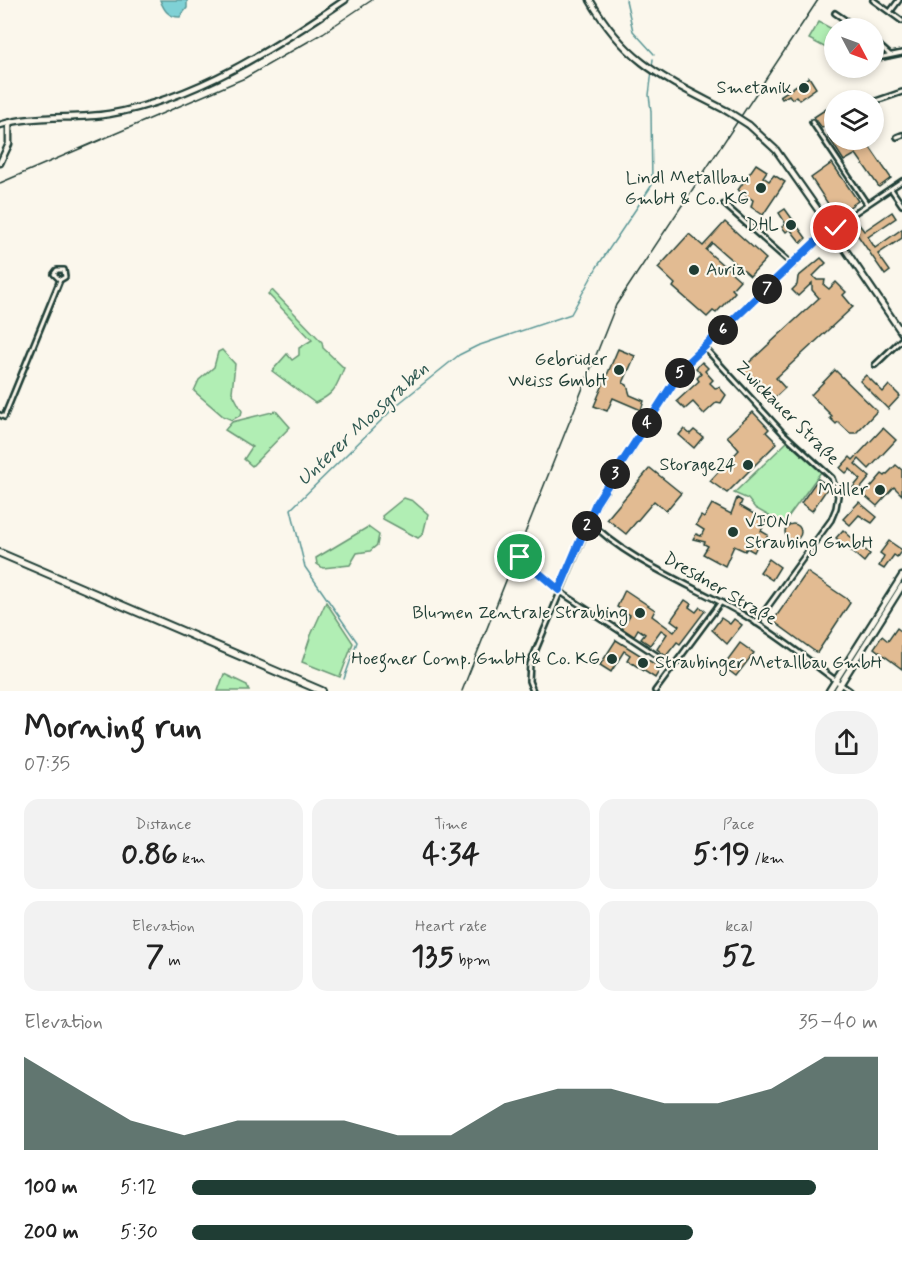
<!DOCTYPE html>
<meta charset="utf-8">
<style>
:root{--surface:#fff;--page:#f2f2f2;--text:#222;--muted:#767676;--accent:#1f3d34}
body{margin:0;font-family:Mynerve,sans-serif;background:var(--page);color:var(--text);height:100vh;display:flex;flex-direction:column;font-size:22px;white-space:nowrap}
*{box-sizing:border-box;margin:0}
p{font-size:20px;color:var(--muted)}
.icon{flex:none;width:33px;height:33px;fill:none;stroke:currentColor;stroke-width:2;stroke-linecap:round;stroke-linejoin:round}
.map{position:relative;height:691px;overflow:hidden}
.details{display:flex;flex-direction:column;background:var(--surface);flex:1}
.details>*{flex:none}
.needle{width:39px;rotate:131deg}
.tools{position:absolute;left:824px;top:18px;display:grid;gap:12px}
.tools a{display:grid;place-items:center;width:60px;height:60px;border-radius:50%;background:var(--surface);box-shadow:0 3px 9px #0003;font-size:30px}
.pin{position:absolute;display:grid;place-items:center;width:51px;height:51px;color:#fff;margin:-26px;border:3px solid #fff;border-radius:50%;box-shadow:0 2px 6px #0007}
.km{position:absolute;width:30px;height:30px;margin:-15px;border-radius:50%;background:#222;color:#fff;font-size:16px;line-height:30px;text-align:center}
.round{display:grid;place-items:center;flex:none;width:63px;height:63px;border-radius:24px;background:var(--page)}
.headline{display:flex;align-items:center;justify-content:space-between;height:102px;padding:0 24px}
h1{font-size:33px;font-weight:800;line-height:45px}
.metrics{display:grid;grid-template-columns:repeat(3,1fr);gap:9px;height:102px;padding:6px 24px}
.metrics div{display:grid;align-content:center;border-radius:15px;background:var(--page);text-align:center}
.metrics b{font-size:30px;font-weight:800}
.metrics small{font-size:16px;font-weight:400}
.metrics p{font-size:16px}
.chart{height:168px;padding:12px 24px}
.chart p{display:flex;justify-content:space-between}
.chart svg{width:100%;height:108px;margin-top:6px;fill:var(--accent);opacity:.7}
ul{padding:0 24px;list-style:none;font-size:20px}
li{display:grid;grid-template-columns:96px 72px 1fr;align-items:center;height:45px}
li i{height:15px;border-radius:8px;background:var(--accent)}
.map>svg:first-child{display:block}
</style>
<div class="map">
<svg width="902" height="691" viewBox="0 0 902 691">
<rect width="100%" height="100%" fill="#fbf7ec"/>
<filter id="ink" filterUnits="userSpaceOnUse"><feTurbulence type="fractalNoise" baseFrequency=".0167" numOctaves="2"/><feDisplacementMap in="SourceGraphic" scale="12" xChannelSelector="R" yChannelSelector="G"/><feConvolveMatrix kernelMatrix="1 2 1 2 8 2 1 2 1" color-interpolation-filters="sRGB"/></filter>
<g filter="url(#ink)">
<g fill="#b1eeb4" stroke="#689674" stroke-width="1.5">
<polygon points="819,22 834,30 826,48 809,39"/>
<path d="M272,290L322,342L323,348L344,368C336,387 335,394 315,403L272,371L287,354L292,360L299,355V348L312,340L268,294Z"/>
<polygon points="222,350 235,364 232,392 242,411 241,415 232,420 223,416 194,391 199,380 214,367 218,352"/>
<polygon points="276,411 290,427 252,466 244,459 252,447 225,430 232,422"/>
<polygon points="787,442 821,472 783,524 755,508 748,499 734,493"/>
<polygon points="404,498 413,501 428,514 423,534 418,538 383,519 382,516"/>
<polygon points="368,527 379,535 377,545 370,551 357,553 350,565 323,568 317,564 316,558"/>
<polygon points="326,602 353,643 340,677 302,662 311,635"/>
<polygon points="224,674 247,685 249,691 218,691"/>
</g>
<path fill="#7fd1d5" stroke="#599695" stroke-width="1.5" d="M160,0H187V8L180,17C168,17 164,10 160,0Z"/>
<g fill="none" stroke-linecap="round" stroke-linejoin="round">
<g stroke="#599695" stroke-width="1.5">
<polyline points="626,0 633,31 654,54"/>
<polyline points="652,67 653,59"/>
<polyline points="344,679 357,642 305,567 291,509 398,404 459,355 477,346 571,314 597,267 652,185 651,111 649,95 652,71"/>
</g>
</g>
<g fill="#e2bb92" stroke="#1f3d34" stroke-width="1.5">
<polygon points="809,77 816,88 799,100 796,96 792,99 789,95 782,99 780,96"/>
<polygon points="834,104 834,119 822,128 814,117"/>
<polygon points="834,131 834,140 865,140 891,178 879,187 856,154 844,161 828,136"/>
<polygon points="832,163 858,201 836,216 811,178"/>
<polygon points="756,164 767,171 763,177 769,181 774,175 785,182 763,215 751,207 753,200 738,190"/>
<polygon points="785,209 806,238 801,243 790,229 786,232 782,227 786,224 779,213"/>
<polygon points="892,212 896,218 868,237 875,248 902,229 902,238 878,254 890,271 885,275 852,227 858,223 864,231"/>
<polygon points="725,222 766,259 750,276 712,243 706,250 740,280 732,289 735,292 716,313 713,311 707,317 673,287 675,284 658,268 689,234 703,246"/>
<polygon points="821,258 826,263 813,276 817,280 825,280 824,285 829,289 836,282 846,292 843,295 853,307 776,378 785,388 770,402 741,370 819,298 812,290 812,283 798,296 792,290 797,285 798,277"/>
<polygon points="618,349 635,356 623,383 627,385 630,395 644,401 641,410 613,398 607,411 594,406"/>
<polygon points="702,362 708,368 705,371 713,380 710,383 715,388 719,387 726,395 721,403 717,402 704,414 693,402 685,409 677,401 699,381 697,378 701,374 696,368"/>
<polygon points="835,370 877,411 856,433 850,433 838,422 836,424 830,418 832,416 811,395"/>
<polygon points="866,375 883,392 889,385 900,396 888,409 860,381"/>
<polygon points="753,412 769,429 766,432 777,443 727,493 710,481 739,450 727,436"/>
<polygon points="883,428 896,440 869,469 859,459 855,464 870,477 856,494 851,490 860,479 850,469 846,473 840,468 850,457 853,460"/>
<polygon points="684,429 690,434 694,430 703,437 694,448 679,435"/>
<polygon points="896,465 902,470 902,495 894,487 877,506 864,495 882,474 885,476"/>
<polygon points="650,468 681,493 666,511 654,501 626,534 607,519"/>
<polygon points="818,479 829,486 812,511 801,503"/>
<polygon points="737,498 742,501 740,506 766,521 761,531 768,535 763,544 759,542 754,552 747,548 745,551 734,546 725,566 703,554 708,546 704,544 705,542 693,539 696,534 701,536 704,530 696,525 701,516 704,518 712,504 731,514"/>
<polygon points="859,502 877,517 872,523 859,515 850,525 843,519"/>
<circle cx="793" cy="532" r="8"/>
<polygon points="843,530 870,554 864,562 836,538"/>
<polygon points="889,541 902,550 897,557 894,555 884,569 879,566 884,556 880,553"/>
<polygon points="769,559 780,567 772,580 760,572"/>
<polygon points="807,572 847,599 850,603 817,653 773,621"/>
<polygon points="625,590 655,610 652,616 674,632 679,626 671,620 685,600 691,604 689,607 696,612 700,607 705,611 680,644 677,642 666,656 657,649 667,634 661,630 650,645 641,639 645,634 638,629 634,636 622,628 630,615 617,607"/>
<polygon points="721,618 730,624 734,619 742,625 727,644 712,630"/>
<polygon points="897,628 902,632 902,669 874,648 882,636 888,641"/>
<polygon points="616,640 661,668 655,678 627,660 630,655 624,651 611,672 600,665"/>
<polygon points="740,643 754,653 736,676 723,666"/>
</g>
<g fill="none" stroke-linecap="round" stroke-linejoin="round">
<defs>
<g id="street">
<polyline points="873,0 902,21"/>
<polyline points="890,12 899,0"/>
<polyline points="835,13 857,28"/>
<polyline points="873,40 890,55"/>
<polyline points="873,59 902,53"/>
<polyline points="873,102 902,92"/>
<polyline points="812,122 867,204"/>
<polyline points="897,137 902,135"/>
<polyline points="891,189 902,205"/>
<polyline points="724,204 793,265"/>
<polyline points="835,226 902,181"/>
<polyline points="704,347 783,433 832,478 838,496 836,508 831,520 756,623"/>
<polyline points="875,365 902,339"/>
<polyline points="0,415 4,417 60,280 65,277 64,270 57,270 54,274 60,280"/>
<path d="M590,521C625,560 696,587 742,614C780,636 814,665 850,691"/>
<polyline points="520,557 565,595 673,666"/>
<polyline points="533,691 529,681 530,664 590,521 591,513 685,365 826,232"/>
<polyline points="655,691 721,602"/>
</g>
<g id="secondary">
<path d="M590,0C628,65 664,78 727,111"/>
<path d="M0,125C35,114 73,120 109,114C196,99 273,49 345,0"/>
<polyline points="749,125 776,150 828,224 835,226 834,233 826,232 828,224"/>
<polyline points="0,163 9,144 9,123"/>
<polyline points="834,233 902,333"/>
<polyline points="829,691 902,576"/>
<polyline points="836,691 902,586"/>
</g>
<polyline id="highway" points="0,553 322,691"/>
</defs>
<use href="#street" stroke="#1f3d34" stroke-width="8"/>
<use href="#secondary" stroke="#1f3d34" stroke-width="9"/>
<use href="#highway" stroke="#1f3d34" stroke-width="10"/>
<use href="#street" stroke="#fbf7ec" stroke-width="3"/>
<use href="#secondary" stroke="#fbf7ec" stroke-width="4.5"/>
<use href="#highway" stroke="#fbf7ec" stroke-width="6"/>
<g stroke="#1f3d34" stroke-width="1.5">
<polyline points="0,183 245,78 323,33 372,0"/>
<polyline points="462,691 616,305 818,0"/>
</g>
<defs>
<polyline id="secondary-bridge" points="727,111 749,125"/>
</defs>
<use href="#secondary-bridge" stroke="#1f3d34" stroke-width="9" stroke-linecap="butt"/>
<use href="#secondary-bridge" stroke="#fbf7ec" stroke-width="4.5"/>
</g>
</g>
<g fill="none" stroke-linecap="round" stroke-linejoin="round" filter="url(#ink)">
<defs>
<polyline id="route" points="520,557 559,590 596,503 685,365 826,232 833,234 836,228"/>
</defs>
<use href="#route" stroke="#fff" stroke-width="12"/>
<use href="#route" stroke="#1a73e8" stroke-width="8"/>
</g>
<g fill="#1f3d34" stroke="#fbf7ec" stroke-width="2">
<circle cx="804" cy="88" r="6"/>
<circle cx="761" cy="188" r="6"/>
<circle cx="791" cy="225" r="6"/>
<circle cx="694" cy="270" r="6"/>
<circle cx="619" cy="370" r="6"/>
<circle cx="748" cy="465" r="6"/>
<circle cx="880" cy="490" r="6"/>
<circle cx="733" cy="532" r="6"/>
<circle cx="640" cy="613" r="6"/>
<circle cx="612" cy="659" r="6"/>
<circle cx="643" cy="663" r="6"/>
</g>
<g text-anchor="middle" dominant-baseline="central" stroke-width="4.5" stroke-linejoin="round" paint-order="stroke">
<g font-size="18" fill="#1f3d34" stroke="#fbf7ec" text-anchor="end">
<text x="792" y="88">Smetanik</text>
<text x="749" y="178">Lindl Metallbau<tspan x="749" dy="21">GmbH &amp; Co. KG</tspan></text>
<text x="779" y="225">DHL</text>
<text x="706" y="270" text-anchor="start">Auria</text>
<text x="607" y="360">Gebrüder<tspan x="607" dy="21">Weiss GmbH</tspan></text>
<text x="736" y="465">Storage24</text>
<text x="868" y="490">Müller</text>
<text x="745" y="522" text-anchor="start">VION<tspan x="745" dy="21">Straubing GmbH</tspan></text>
<text x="628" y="613">Blumen Zentrale Straubing</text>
<text x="600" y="659">Hoegner Comp. GmbH &amp; Co. KG</text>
<text x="655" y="663" text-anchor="start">Straubinger Metallbau GmbH</text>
</g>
<g font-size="18" fill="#1f3d34" stroke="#fbf7ec">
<text transform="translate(787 413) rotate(45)">Zwickauer Straße</text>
<text transform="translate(720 589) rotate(30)">Dresdner Straße</text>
</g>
<g font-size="20" font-style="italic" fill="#325b54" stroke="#fbf7ec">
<text transform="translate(363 424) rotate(-43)">Unterer Moosgraben</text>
</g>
</g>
</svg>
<div class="tools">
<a><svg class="needle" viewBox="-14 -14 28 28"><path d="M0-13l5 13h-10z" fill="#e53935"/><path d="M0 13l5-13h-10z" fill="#767676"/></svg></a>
<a><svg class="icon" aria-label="layers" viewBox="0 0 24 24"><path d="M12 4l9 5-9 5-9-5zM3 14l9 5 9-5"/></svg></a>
</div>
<div class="pin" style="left:520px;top:557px;background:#1e9e55"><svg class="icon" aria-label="arrive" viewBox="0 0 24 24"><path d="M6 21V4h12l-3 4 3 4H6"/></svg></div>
<div class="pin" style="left:836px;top:228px;background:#d93025"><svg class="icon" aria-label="check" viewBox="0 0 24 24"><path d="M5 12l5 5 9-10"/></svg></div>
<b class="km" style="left:587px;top:526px">2</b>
<b class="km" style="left:615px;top:474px">3</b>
<b class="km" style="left:647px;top:423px">4</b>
<b class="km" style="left:680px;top:373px">5</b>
<b class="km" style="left:723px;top:330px">6</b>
<b class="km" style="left:767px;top:289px">7</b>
</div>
<section class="details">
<div class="headline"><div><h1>Morning run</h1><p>07:35</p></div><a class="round"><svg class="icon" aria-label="share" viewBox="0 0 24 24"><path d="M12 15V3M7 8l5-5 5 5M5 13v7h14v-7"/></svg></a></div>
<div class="metrics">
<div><p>Distance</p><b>0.86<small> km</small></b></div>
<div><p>Time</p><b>4:34</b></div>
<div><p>Pace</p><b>5:19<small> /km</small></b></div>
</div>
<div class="metrics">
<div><p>Elevation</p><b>7<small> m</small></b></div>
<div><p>Heart rate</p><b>135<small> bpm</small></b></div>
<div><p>kcal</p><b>52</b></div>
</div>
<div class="chart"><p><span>Elevation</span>35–40 m</p>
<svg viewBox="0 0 160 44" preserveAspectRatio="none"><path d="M0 44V6L10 19L20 32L30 38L40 32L50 32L60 32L70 38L80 38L90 25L100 19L110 19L120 25L130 25L140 19L150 6L160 6V44z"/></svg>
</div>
<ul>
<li><b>100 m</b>5:12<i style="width:91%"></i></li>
<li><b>200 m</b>5:30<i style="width:73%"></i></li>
</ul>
</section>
